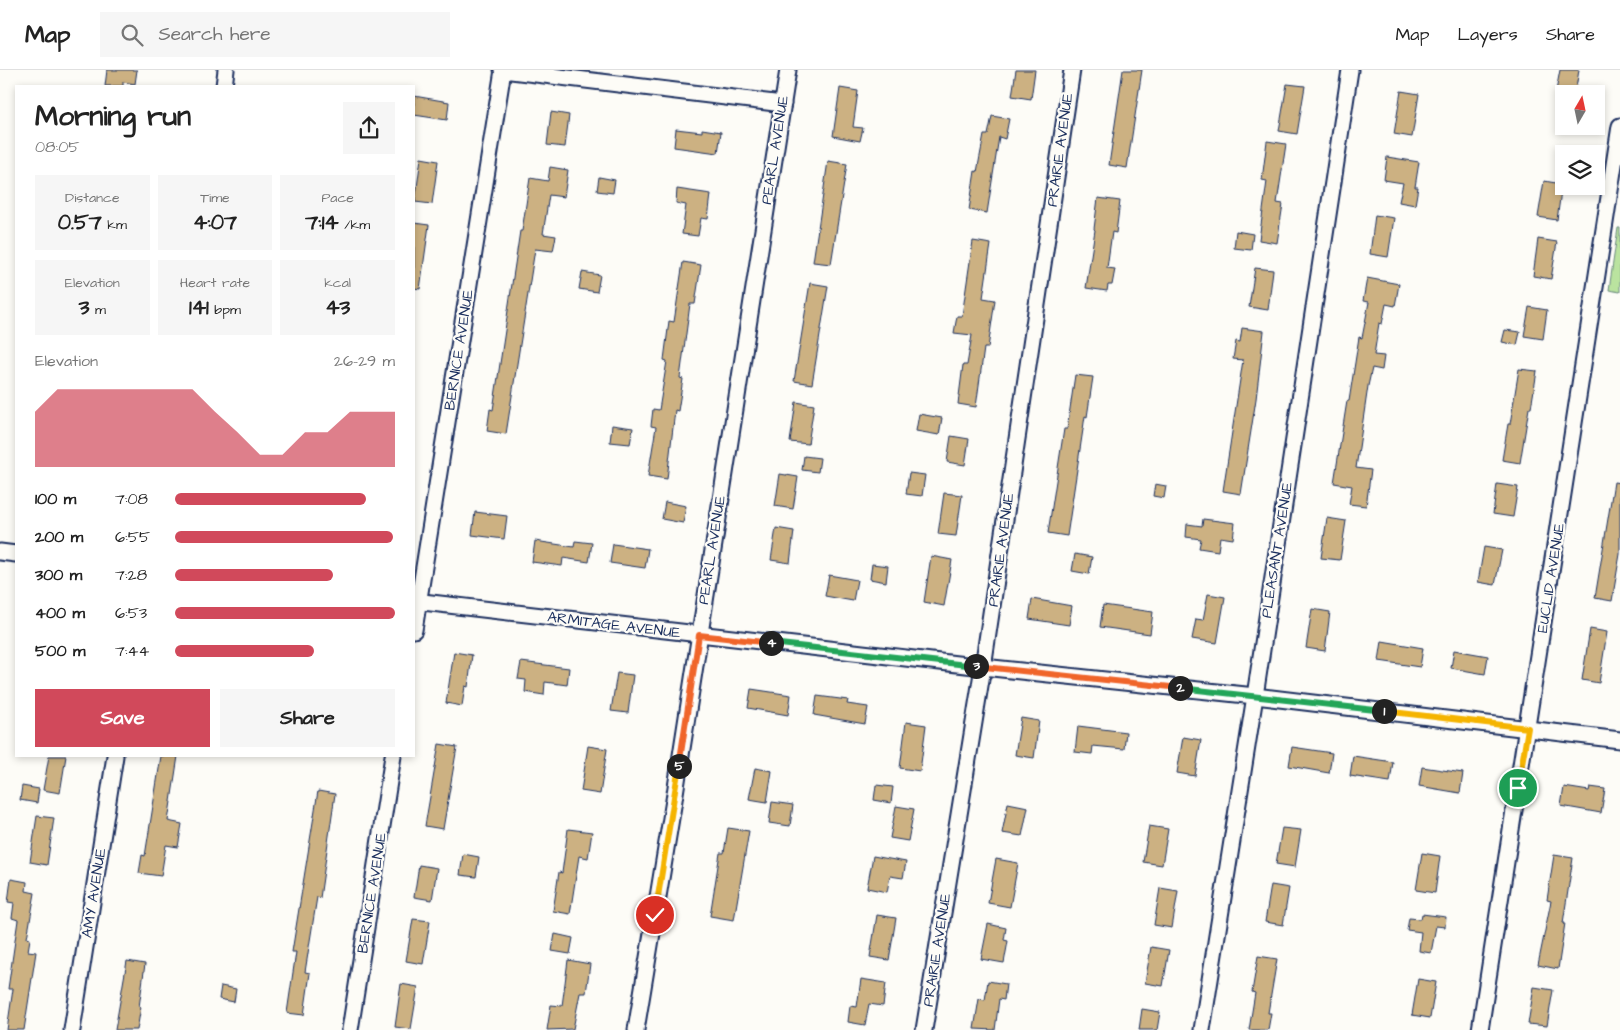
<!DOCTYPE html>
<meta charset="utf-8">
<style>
:root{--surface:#fff;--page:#f6f6f6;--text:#222;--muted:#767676;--line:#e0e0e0;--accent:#d1495b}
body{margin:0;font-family:"Architects Daughter",sans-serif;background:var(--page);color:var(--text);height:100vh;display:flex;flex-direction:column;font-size:19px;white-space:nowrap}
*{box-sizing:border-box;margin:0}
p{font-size:16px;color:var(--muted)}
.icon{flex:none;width:28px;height:28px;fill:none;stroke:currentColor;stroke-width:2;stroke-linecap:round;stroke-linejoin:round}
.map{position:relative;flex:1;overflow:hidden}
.panel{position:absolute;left:15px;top:15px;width:400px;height:672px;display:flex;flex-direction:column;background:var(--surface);border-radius:0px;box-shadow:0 2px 8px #0003}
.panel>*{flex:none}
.needle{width:32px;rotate:9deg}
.controls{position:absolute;left:1555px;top:15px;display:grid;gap:10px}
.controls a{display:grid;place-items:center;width:50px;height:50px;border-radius:0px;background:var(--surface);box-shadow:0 2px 8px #0003;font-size:25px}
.pin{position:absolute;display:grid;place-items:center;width:42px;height:42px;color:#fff;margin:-21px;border:2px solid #fff;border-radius:50%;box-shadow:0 1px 5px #0007}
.km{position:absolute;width:25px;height:25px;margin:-12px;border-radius:50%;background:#222;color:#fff;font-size:14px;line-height:25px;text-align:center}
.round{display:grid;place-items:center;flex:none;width:52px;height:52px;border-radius:0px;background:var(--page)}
.head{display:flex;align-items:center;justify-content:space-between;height:85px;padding:0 20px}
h1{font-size:28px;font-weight:700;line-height:38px}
.stats{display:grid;grid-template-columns:repeat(3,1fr);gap:8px;height:85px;padding:5px 20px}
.stats div{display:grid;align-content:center;border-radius:0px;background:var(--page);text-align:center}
.stats b{font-size:21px;font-weight:700}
.stats small{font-size:14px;font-weight:400}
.stats p{font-size:14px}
.chart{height:140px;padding:10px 20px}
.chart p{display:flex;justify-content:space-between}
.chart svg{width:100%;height:90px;margin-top:5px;fill:var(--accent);opacity:.7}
.cta{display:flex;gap:10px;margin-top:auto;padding:10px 20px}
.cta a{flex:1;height:58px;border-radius:0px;background:var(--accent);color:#fff;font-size:20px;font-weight:700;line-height:58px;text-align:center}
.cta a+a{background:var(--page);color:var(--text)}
ul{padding:0 20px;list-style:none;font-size:16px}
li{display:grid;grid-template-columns:80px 60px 1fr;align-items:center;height:38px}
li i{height:12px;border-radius:6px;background:var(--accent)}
header{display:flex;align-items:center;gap:30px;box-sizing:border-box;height:70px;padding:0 25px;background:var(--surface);border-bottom:1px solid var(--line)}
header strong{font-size:24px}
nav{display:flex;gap:28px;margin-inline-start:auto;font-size:18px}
.search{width:350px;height:45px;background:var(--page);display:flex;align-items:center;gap:12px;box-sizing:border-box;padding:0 18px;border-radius:0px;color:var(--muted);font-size:19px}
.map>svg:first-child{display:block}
</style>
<header>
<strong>Map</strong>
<div class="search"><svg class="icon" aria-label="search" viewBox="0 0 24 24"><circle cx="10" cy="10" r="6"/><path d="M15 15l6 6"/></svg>Search here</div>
<nav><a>Map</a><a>Layers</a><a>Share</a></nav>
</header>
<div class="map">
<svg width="1620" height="960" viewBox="0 0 1620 960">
<rect width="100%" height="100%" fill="#fdfcf7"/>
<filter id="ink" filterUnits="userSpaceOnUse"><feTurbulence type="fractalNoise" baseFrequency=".02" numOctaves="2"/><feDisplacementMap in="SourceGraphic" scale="10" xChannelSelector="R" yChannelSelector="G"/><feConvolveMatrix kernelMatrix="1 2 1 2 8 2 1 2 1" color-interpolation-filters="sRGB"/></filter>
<g filter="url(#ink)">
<polygon fill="#bae39f" stroke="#6a897e" points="1618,158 1620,158 1620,222 1609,220"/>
<g fill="#ccb182" stroke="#1b2f5e">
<polygon points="107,0 137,0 135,14 123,12 123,16 105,16"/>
<polygon points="1016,0 1035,0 1031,29 1012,26"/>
<polygon points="1123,0 1142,0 1127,98 1109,95"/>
<polygon points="1560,0 1579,0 1575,24 1556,21"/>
<polygon points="1287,14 1305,16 1297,64 1279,61"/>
<polygon points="840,18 858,21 853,57 863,58 860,71 833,66"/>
<polygon points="1401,21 1419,24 1412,67 1394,64"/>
<polygon points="414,26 449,32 447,50 414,45"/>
<polygon points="551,42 569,45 565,77 547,75"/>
<polygon points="992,46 1009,49 1005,69 999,67 987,143 969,140 975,101 977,102 984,65 988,65"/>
<polygon points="676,59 702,62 702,59 721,62 718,83 674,77"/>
<polygon points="1267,71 1286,74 1277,133 1283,134 1277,173 1259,170 1267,111 1262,110"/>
<polygon points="1387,87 1419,92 1415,117 1418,117 1415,135 1399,132 1403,113 1384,110"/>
<polygon points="421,88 438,91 432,134 415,132"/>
<polygon points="828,91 847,94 831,194 813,192"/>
<polygon points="550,97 568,100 564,127 549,125 543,164 556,166 553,181 535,179 506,364 487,361 490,339 493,340 520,161 522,161 530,108 548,111"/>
<polygon points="599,107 615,110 613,123 597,121"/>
<polygon points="1544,111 1562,114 1557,150 1538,147"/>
<polygon points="677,119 711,124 708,149 701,148 698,166 682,164 686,135 676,133"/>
<polygon points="1098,128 1120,131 1116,163 1112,162 1107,198 1115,199 1112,215 1108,215 1107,221 1086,218 1095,160 1094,159"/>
<polygon points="1375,145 1394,148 1388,187 1370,184"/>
<polygon points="414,153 429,155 420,219 414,218"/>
<polygon points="1236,161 1253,164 1251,180 1234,178"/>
<polygon points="1538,169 1557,172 1551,209 1533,206"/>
<polygon points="973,171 991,174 983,228 995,230 988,278 984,278 976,337 958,334 963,295 967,295 972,265 954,263 957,246 962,246"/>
<polygon points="683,192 701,195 695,234 690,234 680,308 683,309 678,341 675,340 667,409 648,406 656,357 651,356 653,339 659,340 667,291 664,290 669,251 674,252"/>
<polygon points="1255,198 1273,200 1268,240 1249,237"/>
<polygon points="582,202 600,205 597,222 579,219"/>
<polygon points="1367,208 1399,214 1395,236 1386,234 1382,254 1379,253 1374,285 1384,286 1382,300 1372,298 1368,316 1356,398 1371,400 1366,436 1349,434 1352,416 1334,413 1347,331 1349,331 1359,267 1362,268 1369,232 1363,231"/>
<polygon points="810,213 828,216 812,314 794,311"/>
<polygon points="1529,237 1547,240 1543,269 1524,266"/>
<polygon points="1242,258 1264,261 1256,329 1241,424 1223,421 1243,290 1233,289 1236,271 1240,272"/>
<polygon points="1505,260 1520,262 1517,275 1502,272"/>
<polygon points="1519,299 1537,301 1531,338 1529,338 1520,393 1502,390 1508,354 1510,354"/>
<polygon points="1075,305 1093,307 1087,347 1085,346 1067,466 1048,463 1064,359 1067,359"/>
<polygon points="796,332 814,335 808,374 790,372"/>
<polygon points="919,344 942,348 939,365 916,361"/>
<polygon points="612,355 633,358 630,374 610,372"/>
<polygon points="951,366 969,369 965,395 947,392"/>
<polygon points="804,386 820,388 818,402 802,400"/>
<polygon points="909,403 925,405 922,426 906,424"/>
<polygon points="780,404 798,407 793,439 775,436"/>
<polygon points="1614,412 1620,413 1620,484 1612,531 1595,528"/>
<polygon points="1155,414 1166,416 1164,428 1153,426"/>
<polygon points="1497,414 1518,417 1513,447 1493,444"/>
<polygon points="944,423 962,425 956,466 938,464"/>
<polygon points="665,432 686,436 683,453 662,449"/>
<polygon points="475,442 507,446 504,469 472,465"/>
<polygon points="1327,448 1346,451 1340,490 1321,488"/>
<polygon points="1203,449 1235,453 1233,469 1220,467 1218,481 1199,478 1201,469 1186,467 1187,454 1202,456"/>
<polygon points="776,458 794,461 790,493 771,490"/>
<polygon points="535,471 574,477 575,471 592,473 589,492 563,488 562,496 532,492"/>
<polygon points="613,474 648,479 645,498 610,493"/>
<polygon points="1484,477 1502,480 1495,515 1478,512"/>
<polygon points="1075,484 1092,487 1089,504 1072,501"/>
<polygon points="931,486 952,490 944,536 924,532"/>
<polygon points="872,494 888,496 886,512 870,509"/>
<polygon points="829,505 857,510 853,531 825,526"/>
<polygon points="1208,524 1225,527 1217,573 1192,569 1196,549 1203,550"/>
<polygon points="1032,529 1072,536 1069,555 1029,549"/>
<polygon points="1103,535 1153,542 1150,564 1100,557"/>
<polygon points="1312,539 1330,542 1325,581 1306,578"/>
<polygon points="1590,559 1607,562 1599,613 1582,610"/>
<polygon points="1382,571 1423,578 1420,597 1379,591"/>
<polygon points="1454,580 1488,586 1485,604 1451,598"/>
<polygon points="454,582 472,585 468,617 465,616 462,636 446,633"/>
<polygon points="521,592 569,598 567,615 545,612 544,625 525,622 526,610 518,609"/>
<polygon points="617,603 633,605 628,643 611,641"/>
<polygon points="751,619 791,625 788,645 748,638"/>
<polygon points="817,626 848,630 847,634 868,637 865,654 814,645"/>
<polygon points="1021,648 1039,651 1034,688 1015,685"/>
<polygon points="906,652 926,655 920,701 900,698"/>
<polygon points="1078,656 1126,662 1124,679 1093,676 1092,684 1075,682"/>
<polygon points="1183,667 1201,670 1195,706 1177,703"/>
<polygon points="439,674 457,677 443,759 425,756"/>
<polygon points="588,676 607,679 600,724 581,721"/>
<polygon points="1292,677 1332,683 1329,703 1289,696"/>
<polygon points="49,686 66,686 60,723 43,720"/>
<polygon points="161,686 178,686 168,751 182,754 178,777 166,775 161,806 139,803 142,785 145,786"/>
<polygon points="1353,686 1393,692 1390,712 1350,706"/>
<polygon points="1422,697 1463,703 1460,723 1419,716"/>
<polygon points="755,698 772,701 767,732 749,729"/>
<polygon points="876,715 893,717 891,733 874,730"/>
<polygon points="22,716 39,719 37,733 20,730"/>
<polygon points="1564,717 1589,721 1590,717 1605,719 1601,743 1561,736"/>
<polygon points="318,721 335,724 320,828 317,827 305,902 310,903 304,945 287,943 296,882 292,882"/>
<polygon points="772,732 793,735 790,756 769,753"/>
<polygon points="1008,733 1028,737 1022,766 1002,763"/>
<polygon points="896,736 914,739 908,771 890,768"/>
<polygon points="37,746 54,748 47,795 30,792"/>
<polygon points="1149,756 1168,759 1162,795 1143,792"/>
<polygon points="728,758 749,761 734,850 710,846 720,783 724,783"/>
<polygon points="1282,758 1301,760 1295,797 1276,794"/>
<polygon points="568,759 592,762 588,788 579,786 570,844 553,841 559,802 562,803"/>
<polygon points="1422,783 1440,786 1435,823 1416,820"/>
<polygon points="463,784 479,787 476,807 460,805"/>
<polygon points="1554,785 1573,788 1563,853 1565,853 1558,899 1538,895 1551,831 1547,830"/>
<polygon points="873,786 906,792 903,808 890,806 887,822 867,818"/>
<polygon points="996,789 1018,793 1010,837 988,833"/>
<polygon points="419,795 437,798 432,830 414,827"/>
<polygon points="11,809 27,812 26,821 35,823 27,868 30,869 28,881 36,882 24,960 7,960 13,919 8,919 18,850 12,848 14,833 8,832"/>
<polygon points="1271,815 1289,818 1283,855 1265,852"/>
<polygon points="1160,818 1178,821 1172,858 1154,855"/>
<polygon points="1422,844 1446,847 1445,857 1436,856 1431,883 1419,881 1421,862 1407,860 1409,848 1421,849"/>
<polygon points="877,845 896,848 889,890 870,887"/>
<polygon points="413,849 430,851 423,894 406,891"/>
<polygon points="988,854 1006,858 1004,870 1008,871 1004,893 981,889"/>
<polygon points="555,864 573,868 570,884 552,881"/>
<polygon points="1151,877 1169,880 1163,916 1145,913"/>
<polygon points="1258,886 1277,889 1268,943 1271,943 1268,960 1249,960 1255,923 1252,922"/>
<polygon points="568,890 590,894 586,923 580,923 573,959 547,960 551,935 562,936"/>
<polygon points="127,891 145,894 139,937 141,937 137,960 115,960"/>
<polygon points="861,909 886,913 883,936 869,934 865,955 848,952 850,936 857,937"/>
<polygon points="1418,909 1436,912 1430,948 1412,945"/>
<polygon points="988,911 1006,914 1004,930 999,929 995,960 974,959 979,929 985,930"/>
<polygon points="401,914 418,917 411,959 395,957"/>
<polygon points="221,916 236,919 234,932 219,929"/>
<polygon points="1534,917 1553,920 1547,956 1528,954"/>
<polygon points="1142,939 1160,942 1157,960 1139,960"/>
</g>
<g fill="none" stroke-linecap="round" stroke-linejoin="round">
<defs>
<g id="street">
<polyline points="502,0 783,34"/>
<polyline points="224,16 226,0"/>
<polyline points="0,482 16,484"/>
<polyline points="414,531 983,597 1255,626 1620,670"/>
<polyline points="414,560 503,0"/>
<polyline points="72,960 115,686"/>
<polyline points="350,960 393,686"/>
<polyline points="636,960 674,730 788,0"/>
<polyline points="924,960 983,597 1072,0"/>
<polyline points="1202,960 1255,626 1350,0"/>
<polyline points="1480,960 1620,56"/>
</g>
</defs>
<use href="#street" stroke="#1b2f5e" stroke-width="19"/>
<use href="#street" stroke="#fdfcf7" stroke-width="15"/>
</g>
</g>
<g fill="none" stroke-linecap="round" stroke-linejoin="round" filter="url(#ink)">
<defs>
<polyline id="split-1" points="1384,641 1528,658 1518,718"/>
<polyline id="split-2" points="1180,618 1384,641"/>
<polyline id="split-3" points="976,596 1180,618"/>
<polyline id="split-4" points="771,573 976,596"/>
<polyline id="split-5" points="679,696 699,565 771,573"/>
<polyline id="split-6" points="655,845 679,696"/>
</defs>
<use href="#split-1" stroke="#fff" stroke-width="10"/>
<use href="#split-2" stroke="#fff" stroke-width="10"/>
<use href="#split-3" stroke="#fff" stroke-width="10"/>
<use href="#split-4" stroke="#fff" stroke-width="10"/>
<use href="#split-5" stroke="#fff" stroke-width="10"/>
<use href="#split-6" stroke="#fff" stroke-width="10"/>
<use href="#split-1" stroke="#f5b400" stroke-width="6"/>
<use href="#split-2" stroke="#22a559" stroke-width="6"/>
<use href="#split-3" stroke="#f0652b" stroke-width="6"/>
<use href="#split-4" stroke="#22a559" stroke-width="6"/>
<use href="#split-5" stroke="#f0652b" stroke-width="6"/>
<use href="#split-6" stroke="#f5b400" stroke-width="6"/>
</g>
<g text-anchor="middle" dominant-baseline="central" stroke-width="4.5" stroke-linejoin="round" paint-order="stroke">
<g font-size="15" fill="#1b2f5e" stroke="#fdfcf7">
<text transform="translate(775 80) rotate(-81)">PEARL AVENUE</text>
<text transform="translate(1060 80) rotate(-82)">PRAIRIE AVENUE</text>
<text transform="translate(459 280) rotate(-81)">BERNICE AVENUE</text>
<text transform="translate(712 480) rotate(-81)">PEARL AVENUE</text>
<text transform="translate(1001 480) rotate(-82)">PRAIRIE AVENUE</text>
<text transform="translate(1277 480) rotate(-81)">PLEASANT AVENUE</text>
<text transform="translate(1551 508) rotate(-81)">EUCLID AVENUE</text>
<text transform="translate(614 555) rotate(7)">ARMITAGE AVENUE</text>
<text transform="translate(94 823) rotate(-81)">AMY AVENUE</text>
<text transform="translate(372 823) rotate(-81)">BERNICE AVENUE</text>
<text transform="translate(937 880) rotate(-81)">PRAIRIE AVENUE</text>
</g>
</g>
</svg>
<div class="controls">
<a><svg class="needle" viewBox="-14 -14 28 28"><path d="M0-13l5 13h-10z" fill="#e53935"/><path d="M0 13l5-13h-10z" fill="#767676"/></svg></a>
<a><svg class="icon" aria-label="layers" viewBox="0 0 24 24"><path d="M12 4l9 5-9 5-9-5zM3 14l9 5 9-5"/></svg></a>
</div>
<div class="pin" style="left:1518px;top:718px;background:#1e9e55"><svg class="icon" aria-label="arrive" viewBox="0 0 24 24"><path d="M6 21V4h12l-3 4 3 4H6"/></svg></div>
<div class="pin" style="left:655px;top:845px;background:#d93025"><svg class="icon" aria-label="check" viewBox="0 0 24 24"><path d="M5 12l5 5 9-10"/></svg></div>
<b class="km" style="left:1384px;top:641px">1</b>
<b class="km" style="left:1180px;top:618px">2</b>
<b class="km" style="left:976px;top:596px">3</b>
<b class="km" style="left:771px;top:573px">4</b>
<b class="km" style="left:679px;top:696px">5</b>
<section class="panel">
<div class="head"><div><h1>Morning run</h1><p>08:05</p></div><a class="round"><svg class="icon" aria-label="share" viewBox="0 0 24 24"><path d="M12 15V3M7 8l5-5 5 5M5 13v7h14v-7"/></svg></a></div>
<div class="stats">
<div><p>Distance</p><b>0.57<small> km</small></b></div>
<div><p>Time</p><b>4:07</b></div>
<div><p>Pace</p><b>7:14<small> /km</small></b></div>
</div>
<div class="stats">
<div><p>Elevation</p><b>3<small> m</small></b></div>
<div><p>Heart rate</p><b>141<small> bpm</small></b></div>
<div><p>kcal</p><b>43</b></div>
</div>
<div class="chart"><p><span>Elevation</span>26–29 m</p>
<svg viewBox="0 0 160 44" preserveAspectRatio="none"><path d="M0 44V17L10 6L20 6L30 6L40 6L50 6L60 6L70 6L80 17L90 27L100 38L110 38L120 27L130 27L140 17L150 17L160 17V44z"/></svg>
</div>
<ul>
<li><b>100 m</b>7:08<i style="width:87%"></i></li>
<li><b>200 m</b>6:55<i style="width:99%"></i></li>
<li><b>300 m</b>7:28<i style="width:72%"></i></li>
<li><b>400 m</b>6:53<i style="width:100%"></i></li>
<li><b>500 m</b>7:44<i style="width:63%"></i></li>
</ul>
<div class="cta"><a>Save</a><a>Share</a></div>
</section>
</div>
